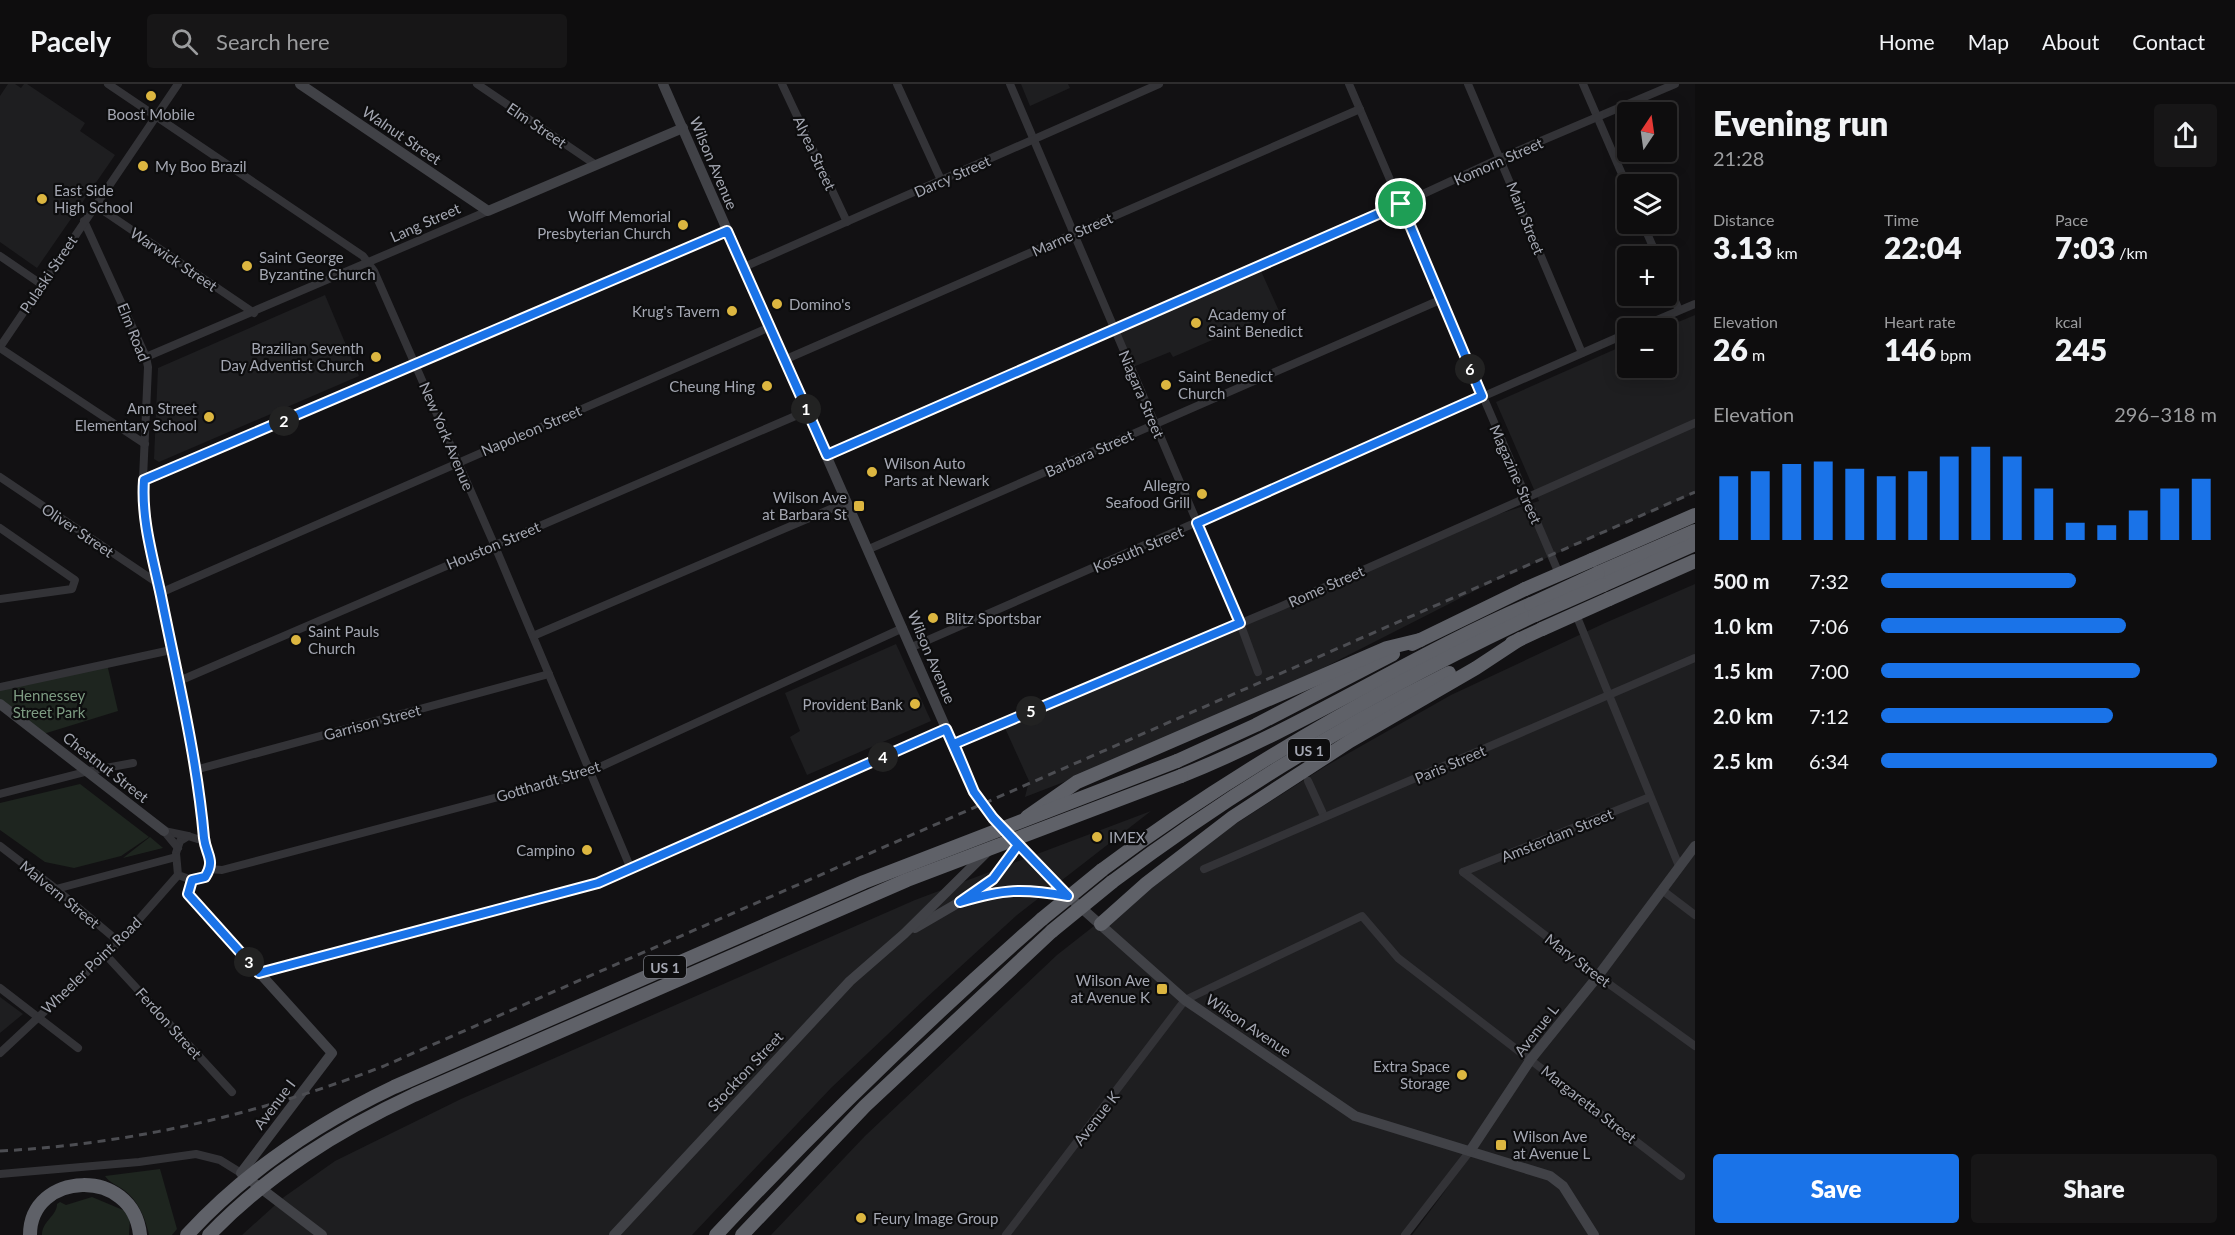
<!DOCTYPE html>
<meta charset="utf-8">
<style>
:root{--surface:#0e0d0e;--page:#171617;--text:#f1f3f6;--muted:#9b9c9e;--line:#2e2d2e;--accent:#1a73e8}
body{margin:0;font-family:Lato,sans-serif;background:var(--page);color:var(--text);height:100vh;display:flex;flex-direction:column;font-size:22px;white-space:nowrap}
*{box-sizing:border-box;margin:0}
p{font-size:20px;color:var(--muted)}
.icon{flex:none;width:33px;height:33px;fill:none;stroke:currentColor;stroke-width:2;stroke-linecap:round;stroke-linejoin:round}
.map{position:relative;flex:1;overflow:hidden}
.drawer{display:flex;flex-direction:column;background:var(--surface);width:540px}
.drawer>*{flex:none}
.needle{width:39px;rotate:13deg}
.buttons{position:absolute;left:1617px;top:18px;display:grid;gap:12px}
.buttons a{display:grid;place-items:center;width:60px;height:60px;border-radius:6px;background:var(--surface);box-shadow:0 3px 15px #0003,0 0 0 2px var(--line);font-size:30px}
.pin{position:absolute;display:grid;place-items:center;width:51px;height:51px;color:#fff;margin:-26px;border:3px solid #fff;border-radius:50%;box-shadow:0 2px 6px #0007}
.km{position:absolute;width:30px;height:30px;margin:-15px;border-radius:50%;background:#222;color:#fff;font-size:16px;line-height:30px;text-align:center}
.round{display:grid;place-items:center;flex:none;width:63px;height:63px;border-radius:6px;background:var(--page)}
.headline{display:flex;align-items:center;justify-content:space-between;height:102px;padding:0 18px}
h1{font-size:33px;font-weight:800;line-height:45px}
.stats{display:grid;grid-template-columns:repeat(3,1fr);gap:9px;height:102px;padding:6px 18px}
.stats div{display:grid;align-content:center}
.stats b{font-size:30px;font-weight:800}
.stats small{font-size:16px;font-weight:400}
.stats p{font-size:16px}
.chart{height:168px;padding:12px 18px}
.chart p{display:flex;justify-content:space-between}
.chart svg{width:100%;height:108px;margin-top:6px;stroke:var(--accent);stroke-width:6}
.cta{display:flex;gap:12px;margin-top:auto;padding:12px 18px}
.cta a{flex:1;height:69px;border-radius:6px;background:var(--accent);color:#fff;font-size:24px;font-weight:800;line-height:69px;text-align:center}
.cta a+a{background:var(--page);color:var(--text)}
ul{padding:0 18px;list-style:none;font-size:20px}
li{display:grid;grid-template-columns:96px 72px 1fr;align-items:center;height:45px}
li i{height:15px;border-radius:8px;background:var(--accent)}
header{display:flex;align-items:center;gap:36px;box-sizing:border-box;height:84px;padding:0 30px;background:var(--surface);border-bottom:2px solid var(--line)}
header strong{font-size:28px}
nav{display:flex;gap:33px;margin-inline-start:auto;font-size:21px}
.search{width:420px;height:54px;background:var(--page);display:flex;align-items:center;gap:15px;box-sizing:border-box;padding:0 21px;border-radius:6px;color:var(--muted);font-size:22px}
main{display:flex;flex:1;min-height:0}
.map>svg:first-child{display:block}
</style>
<header>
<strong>Pacely</strong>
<div class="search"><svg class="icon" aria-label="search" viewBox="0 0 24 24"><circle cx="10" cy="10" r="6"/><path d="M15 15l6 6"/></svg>Search here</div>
<nav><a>Home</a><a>Map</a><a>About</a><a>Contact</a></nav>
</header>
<main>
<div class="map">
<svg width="1695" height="1151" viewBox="0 0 1695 1151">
<rect width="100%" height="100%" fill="#121113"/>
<g fill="#1e1e20">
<polygon points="8,0 15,0 21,4 24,0 27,0 85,39 80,47 115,71 37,184 0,158 0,12"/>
<polygon points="1021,0 1068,0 1070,4 1030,22"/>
<polygon points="1261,187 1279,227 1173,273 1170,268 1128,285 1113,250"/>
<polygon points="325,211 359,292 159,378 154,375 158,284"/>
<polygon points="1695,231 1695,409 1494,497 1207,643 1025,713 1029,697 1005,644 1465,441 1539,417 1496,318 1627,260 1628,284 1666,284 1666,244 1664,244"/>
<polygon points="1695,500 1695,1151 1412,1151 1448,1103 1409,1151 771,1151 865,1052 1057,871 1173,780 1326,682 1451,611 1605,539"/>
<polygon points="896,560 931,637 807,691 790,653 800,647 785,609"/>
<polygon points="1151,727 1017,831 925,915 831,1004 692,1151 242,1151 284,1113 335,1077 461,1015 915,816"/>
<polygon points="0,913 23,930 0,949"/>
</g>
<g fill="#1e251f">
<polygon points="107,580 118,627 40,651 0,620 0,603"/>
<polygon points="80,700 149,753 121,772 74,784 45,778 0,746 0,719"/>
<polygon points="150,753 163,764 123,774"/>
<path d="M160,1085L177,1145L172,1151H149C146,1135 138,1116 124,1106C117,1101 110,1099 105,1092Z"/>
<path d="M92,1113L123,1126L130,1134L129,1151H42C42,1137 57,1132 57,1120L60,1118L66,1121Z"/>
</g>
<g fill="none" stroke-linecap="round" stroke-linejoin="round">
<g stroke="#333337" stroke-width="8">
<polyline points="108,0 363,172 374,187 494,460 631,785"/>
<polyline points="477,0 596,81"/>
<polyline points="782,0 847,138"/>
<polyline points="897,0 941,96"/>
<polyline points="1010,0 1240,539 1258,588"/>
<polyline points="1349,0 1560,492"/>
<polyline points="1468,0 1582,269"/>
<polyline points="1583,0 1628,104"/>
<polyline points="95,121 254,229"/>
<polyline points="84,137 146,273 148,283 142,417 156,498 179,597 201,723 204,757 211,777 209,785 205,793 192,796 178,791 176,769 180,757 188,752 204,757"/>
<polyline points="1643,140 1657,172"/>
<polyline points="0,172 41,200"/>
<polyline points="744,183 1159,0"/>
<polyline points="1666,196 1679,226"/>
<polyline points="1638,244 1695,220"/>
<polyline points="0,263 178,0"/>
<polyline points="0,264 145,360"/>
<polyline points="146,273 488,127"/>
<polyline points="784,276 1360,25"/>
<polyline points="827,371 1410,116 1501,74 1675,0"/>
<polyline points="0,393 156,498"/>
<polyline points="144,396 727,147"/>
<polyline points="0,444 75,496 72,505 0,515"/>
<polyline points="869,465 1440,216"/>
<polyline points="160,509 770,243"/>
<polyline points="1575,528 1679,782"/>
<polyline points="533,552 847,418"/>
<polyline points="912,563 1628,249"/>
<polyline points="179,597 807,327"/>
<polyline points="0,603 171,566"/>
<polyline points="954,660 1282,522 1695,339"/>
<polyline points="195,686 549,590"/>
<polyline points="1308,697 1324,732"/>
<polyline points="0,710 89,687 133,679"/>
<polyline points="164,747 188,752"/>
<polyline points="164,747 178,764"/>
<polyline points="0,762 56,805 119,858"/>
<polyline points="209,785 222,786 555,698 591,687 903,544"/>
<polyline points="1204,785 1695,574"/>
<polyline points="1463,788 1598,892 1695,962"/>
<polyline points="1463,788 1650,713"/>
<polyline points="56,805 176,773"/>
<polyline points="1662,806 1695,831"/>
<polyline points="105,870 232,1008"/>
<polyline points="259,889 598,799 946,645"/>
<polyline points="0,904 78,964"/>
<polyline points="0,969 119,858 178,791"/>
<polyline points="0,1090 139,1078 196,1070 220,1076 241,1089"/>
<polyline points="1006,1151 1185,916 1362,832 1398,874 1681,1092"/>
<polyline points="1405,1151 1470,1067"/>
</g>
<g stroke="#414247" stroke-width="10">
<polyline points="300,0 488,127 683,44"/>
<polyline points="663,0 974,708 993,734 1068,812 1185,916 1355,1032 1550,1092 1563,1102 1594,1151"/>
<polyline points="0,620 164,747"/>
<polyline points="188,810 332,969 241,1089 322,1151"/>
<path d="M972,814C1007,804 1032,805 1068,812"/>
<polyline points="915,844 970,812 993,795 1018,761"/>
<polyline points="1470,1067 1531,975 1598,892 1695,762"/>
<polyline points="614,1151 850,897 904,850 989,766"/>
</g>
<g stroke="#5f6168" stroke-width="14">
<polyline points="1592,476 1695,431"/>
<polyline points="1598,489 1695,447"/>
<polyline points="1603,501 1695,460"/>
<polyline points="1609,515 1695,477"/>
<polyline points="1512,559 1542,545"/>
<polyline points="1412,560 1525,505"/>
<polyline points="1177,677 1256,641 1393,570"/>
<path d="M1181,692C1302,644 1412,571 1531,520"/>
<polyline points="1027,733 1077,698 1387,564 1420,556"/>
<path d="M1102,786C1237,685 1383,603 1535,531"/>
<path d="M1112,798C1217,719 1330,648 1449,589"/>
<polyline points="1101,840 1147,799 1233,733 1350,657 1476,584 1520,555"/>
<path d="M30,1151C30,1087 133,1082 140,1151"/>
<path d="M716,1151C820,1040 928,935 1042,835"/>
<polyline points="742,1151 865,1022 1052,847"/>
</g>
<path stroke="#4c4d52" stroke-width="3" stroke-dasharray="8 6" stroke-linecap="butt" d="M0,1067C132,1060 260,1030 384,982L1695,408"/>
<g stroke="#5f6168" stroke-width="14">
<polyline points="1525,505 1592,476"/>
<polyline points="1531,520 1598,489"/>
<polyline points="1535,531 1603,501"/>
<polyline points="1542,545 1609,515"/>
<polyline points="1042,835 1102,786"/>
<polyline points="1052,847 1112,798"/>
<path d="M187,1151C246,1087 316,1040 394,1003L864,798L1177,677"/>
<path d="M209,1151C268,1090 337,1047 414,1011L907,796L1181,692"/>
</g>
</g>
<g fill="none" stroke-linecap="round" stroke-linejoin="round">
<defs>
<path id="route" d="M1401,120L827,371L727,147L144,396C141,435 153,474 161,512C177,592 197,673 204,754C206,771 216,776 205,793L192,796L188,810L259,889L598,799L946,645L974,708L993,734L1018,761L993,795L960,818C1004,805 1022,804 1068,812L993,734L974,708L954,660L1240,539L1197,439L1482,312L1401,120"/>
</defs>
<use href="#route" stroke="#fff" stroke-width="12"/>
<use href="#route" stroke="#1a73e8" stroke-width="8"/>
</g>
<g fill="#dcb640" stroke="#0d0d0e" stroke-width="2">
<circle cx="151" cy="12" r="6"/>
<circle cx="143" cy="82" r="6"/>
<circle cx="42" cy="115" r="6"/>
<circle cx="683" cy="141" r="6"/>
<circle cx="247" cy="182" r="6"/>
<circle cx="777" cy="220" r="6"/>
<circle cx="732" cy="227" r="6"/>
<circle cx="1196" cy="239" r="6"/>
<circle cx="376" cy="273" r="6"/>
<circle cx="1166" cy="301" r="6"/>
<circle cx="767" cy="302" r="6"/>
<circle cx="209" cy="333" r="6"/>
<circle cx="872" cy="388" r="6"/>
<circle cx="1202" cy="410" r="6"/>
<rect x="853" y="416" width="12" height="12" rx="3"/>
<circle cx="933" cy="534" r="6"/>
<circle cx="296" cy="556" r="6"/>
<circle cx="915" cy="620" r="6"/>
<circle cx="1097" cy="753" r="6"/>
<circle cx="587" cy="766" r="6"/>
<rect x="1156" y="899" width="12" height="12" rx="3"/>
<circle cx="1462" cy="991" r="6"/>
<rect x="1495" y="1055" width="12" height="12" rx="3"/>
<circle cx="861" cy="1134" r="6"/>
</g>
<g text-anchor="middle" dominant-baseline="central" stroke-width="4.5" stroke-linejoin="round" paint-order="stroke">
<g fill="#0d0d0e" stroke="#777981" stroke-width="1.5">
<rect x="1288" y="655" width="42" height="22" rx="4.5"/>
<rect x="644" y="872" width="42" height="22" rx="4.5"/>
</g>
<g font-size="14" font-weight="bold" fill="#a4a7b2">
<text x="1309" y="666">US 1</text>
<text x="665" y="883">US 1</text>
</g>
<g font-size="15" fill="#a4a7b2" stroke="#0d0d0e" text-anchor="start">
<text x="151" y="30" text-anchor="middle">Boost Mobile</text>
<text x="155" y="82">My Boo Brazil</text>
<text x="54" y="106">East Side<tspan x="54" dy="17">High School</tspan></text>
<text x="671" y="132" text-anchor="end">Wolff Memorial<tspan x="671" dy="17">Presbyterian Church</tspan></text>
<text x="259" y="173">Saint George<tspan x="259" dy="17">Byzantine Church</tspan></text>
<text x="789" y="220">Domino's</text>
<text x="720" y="227" text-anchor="end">Krug's Tavern</text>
<text x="1208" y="230">Academy of<tspan x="1208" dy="17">Saint Benedict</tspan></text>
<text x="364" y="264" text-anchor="end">Brazilian Seventh<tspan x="364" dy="17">Day Adventist Church</tspan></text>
<text x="1178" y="292">Saint Benedict<tspan x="1178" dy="17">Church</tspan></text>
<text x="755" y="302" text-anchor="end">Cheung Hing</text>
<text x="197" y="324" text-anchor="end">Ann Street<tspan x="197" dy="17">Elementary School</tspan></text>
<text x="884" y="379">Wilson Auto<tspan x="884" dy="17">Parts at Newark</tspan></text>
<text x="1190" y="401" text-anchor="end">Allegro<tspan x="1190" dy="17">Seafood Grill</tspan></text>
<text x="847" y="413" text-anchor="end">Wilson Ave<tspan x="847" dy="17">at Barbara St</tspan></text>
<text x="945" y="534">Blitz Sportsbar</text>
<text x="308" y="547">Saint Pauls<tspan x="308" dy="17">Church</tspan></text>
<text x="903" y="620" text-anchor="end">Provident Bank</text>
<text x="1109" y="753">IMEX</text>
<text x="575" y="766" text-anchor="end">Campino</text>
<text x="1150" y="896" text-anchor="end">Wilson Ave<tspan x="1150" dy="17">at Avenue K</tspan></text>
<text x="1450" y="982" text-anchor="end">Extra Space<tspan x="1450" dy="17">Storage</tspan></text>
<text x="1513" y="1052">Wilson Ave<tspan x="1513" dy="17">at Avenue L</tspan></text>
<text x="873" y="1134">Feury Image Group</text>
</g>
<g font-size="15" fill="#a4a7b2" stroke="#0d0d0e">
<text transform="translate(537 41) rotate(34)">Elm Street</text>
<text transform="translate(402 51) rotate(34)">Walnut Street</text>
<text transform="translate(815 69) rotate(65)">Alyea Street</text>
<text transform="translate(1498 77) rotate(-24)">Komorn Street</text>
<text transform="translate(714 79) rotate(67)">Wilson Avenue</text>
<text transform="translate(952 92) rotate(-24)">Darcy Street</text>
<text transform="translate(1526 134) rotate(68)">Main Street</text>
<text transform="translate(425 138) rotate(-24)">Lang Street</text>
<text transform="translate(1072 150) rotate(-24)">Marne Street</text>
<text transform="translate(174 175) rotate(34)">Warwick Street</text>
<text transform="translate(48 190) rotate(-56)">Pulaski Street</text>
<text transform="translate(134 248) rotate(68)">Elm Road</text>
<text transform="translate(1142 310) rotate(67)">Niagara Street</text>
<text transform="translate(531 346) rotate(-23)">Napoleon Street</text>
<text transform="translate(447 352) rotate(67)">New York Avenue</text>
<text transform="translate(1089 369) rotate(-24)">Barbara Street</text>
<text transform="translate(1516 390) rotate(66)">Magazine Street</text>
<text transform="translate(78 446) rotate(34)">Oliver Street</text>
<text transform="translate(493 461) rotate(-23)">Houston Street</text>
<text transform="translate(1138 465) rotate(-23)">Kossuth Street</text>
<text transform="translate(1326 502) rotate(-24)">Rome Street</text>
<text transform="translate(932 573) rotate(67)">Wilson Avenue</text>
<text transform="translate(372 638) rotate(-15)">Garrison Street</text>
<text transform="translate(1450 680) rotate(-23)">Paris Street</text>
<text transform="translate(106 683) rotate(38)">Chestnut Street</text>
<text transform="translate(548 697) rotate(-17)">Gotthardt Street</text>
<text transform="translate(1557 751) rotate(-22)">Amsterdam Street</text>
<text transform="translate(60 810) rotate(39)">Malvern Street</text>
<text transform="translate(1578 876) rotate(37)">Mary Street</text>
<text transform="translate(91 881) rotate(-44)">Wheeler Point Road</text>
<text transform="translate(169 939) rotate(48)">Ferdon Street</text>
<text transform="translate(1249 941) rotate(34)">Wilson Avenue</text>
<text transform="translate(1536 946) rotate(-52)">Avenue L</text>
<text transform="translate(745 987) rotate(-47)">Stockton Street</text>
<text transform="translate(274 1020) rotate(-53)">Avenue I</text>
<text transform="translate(1589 1020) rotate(38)">Margaretta Street</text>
<text transform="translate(1096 1034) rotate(-52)">Avenue K</text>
</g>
<g font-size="15" fill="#7d9b82" stroke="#0d0d0e">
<text x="49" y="611">Hennessey<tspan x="49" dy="17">Street Park</tspan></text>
</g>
</g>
</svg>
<div class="buttons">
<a><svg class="needle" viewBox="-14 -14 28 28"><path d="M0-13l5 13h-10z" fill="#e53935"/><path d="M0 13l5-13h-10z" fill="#9b9c9e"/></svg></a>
<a><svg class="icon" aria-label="layers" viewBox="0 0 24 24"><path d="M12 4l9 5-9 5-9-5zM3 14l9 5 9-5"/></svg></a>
<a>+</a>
<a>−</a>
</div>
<div class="pin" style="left:1401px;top:120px;background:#1e9e55"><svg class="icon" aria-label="arrive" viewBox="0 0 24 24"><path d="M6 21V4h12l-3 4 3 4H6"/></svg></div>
<b class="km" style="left:806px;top:325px">1</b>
<b class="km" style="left:284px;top:337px">2</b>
<b class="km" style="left:249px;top:878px">3</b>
<b class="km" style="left:883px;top:673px">4</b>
<b class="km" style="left:1031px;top:627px">5</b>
<b class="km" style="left:1470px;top:285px">6</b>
</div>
<section class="drawer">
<div class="headline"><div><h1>Evening run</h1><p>21:28</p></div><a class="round"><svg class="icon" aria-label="share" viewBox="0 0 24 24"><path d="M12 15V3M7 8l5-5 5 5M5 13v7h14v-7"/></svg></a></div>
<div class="stats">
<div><p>Distance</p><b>3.13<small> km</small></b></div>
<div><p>Time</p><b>22:04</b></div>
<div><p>Pace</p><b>7:03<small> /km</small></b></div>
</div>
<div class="stats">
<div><p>Elevation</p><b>26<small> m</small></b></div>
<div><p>Heart rate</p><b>146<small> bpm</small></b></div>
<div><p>kcal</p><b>245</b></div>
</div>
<div class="chart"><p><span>Elevation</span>296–318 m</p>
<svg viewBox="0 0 160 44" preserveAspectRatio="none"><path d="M5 44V18M15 44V16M25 44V13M35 44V12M45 44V15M55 44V18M65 44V16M75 44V10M85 44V6M95 44V10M105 44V23M115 44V37M125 44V38M135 44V32M145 44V23M155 44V19"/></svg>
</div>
<ul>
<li><b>500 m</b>7:32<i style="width:58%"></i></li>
<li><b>1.0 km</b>7:06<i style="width:73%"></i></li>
<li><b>1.5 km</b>7:00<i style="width:77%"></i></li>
<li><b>2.0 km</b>7:12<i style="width:69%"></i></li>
<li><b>2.5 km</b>6:34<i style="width:100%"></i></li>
</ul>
<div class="cta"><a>Save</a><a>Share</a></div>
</section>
</main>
